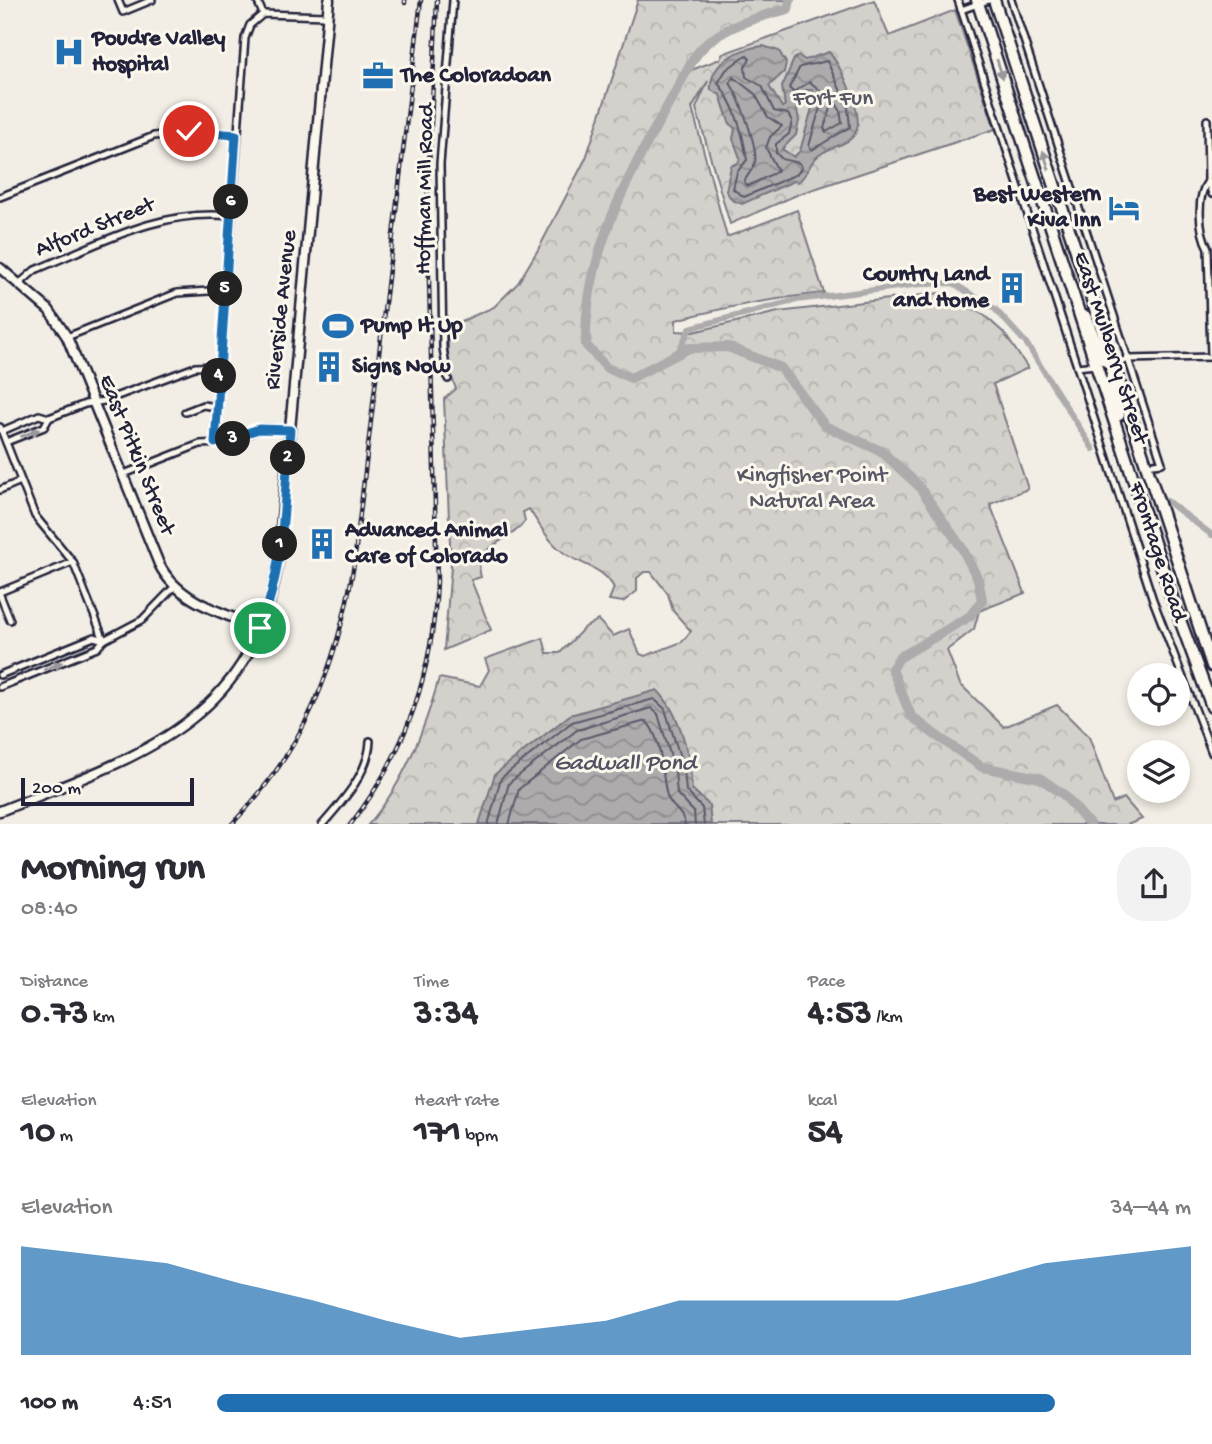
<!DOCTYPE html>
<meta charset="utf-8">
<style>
:root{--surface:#fff;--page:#f2f2f3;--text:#2b2b33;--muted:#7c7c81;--accent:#1f6fb2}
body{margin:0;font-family:"Gochi Hand",sans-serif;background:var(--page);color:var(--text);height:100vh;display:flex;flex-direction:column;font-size:26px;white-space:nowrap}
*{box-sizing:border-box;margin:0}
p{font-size:23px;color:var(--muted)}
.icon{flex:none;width:38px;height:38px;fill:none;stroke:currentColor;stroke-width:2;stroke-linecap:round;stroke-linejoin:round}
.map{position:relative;height:824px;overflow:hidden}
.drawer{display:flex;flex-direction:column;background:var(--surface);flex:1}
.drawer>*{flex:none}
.fabs{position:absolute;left:1127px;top:663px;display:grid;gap:14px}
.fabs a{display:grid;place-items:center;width:63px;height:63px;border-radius:50%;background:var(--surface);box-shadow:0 4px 10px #0003;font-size:35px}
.scale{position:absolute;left:21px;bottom:18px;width:173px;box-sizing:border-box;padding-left:7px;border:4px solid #22223b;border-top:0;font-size:19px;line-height:24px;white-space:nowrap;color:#22223b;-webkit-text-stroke:5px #fbf7ec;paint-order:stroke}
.pin{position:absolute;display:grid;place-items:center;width:60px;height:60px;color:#fff;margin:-30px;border:4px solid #fff;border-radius:50%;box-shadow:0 2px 7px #0007}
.km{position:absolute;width:35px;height:35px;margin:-18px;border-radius:50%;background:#222;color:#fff;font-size:19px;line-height:35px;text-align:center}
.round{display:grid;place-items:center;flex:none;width:74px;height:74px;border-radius:28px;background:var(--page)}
.head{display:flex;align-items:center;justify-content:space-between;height:119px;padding:0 21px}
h1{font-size:38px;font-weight:700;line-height:52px}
.metrics{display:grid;grid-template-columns:repeat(3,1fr);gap:10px;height:119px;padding:7px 21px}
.metrics div{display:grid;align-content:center}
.metrics b{font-size:35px;font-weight:700}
.metrics small{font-size:19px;font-weight:400}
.metrics p{font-size:19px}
.chart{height:196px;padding:14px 21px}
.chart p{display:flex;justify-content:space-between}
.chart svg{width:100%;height:126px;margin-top:7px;fill:var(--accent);opacity:.7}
ul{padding:0 21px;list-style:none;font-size:23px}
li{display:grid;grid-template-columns:112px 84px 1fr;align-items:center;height:52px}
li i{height:18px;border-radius:9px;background:var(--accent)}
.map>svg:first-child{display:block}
</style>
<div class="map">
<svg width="1212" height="825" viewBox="0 0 1212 825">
<defs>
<pattern id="forest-crowns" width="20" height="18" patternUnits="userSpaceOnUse" patternTransform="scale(1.75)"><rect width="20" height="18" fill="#d4d1cc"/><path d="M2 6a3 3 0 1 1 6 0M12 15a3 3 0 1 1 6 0" fill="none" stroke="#b6b3b0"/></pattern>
<pattern id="water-waves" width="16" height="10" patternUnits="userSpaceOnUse" patternTransform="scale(1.75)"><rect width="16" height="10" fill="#aeabad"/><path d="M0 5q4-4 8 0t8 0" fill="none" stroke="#8d8b8e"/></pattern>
</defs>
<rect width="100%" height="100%" fill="#f2eee5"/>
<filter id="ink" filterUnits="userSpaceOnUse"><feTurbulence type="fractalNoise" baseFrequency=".0143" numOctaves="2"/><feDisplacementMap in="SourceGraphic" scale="14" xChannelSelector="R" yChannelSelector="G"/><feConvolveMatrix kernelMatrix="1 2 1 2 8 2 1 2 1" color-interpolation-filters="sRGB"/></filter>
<g filter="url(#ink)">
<path fill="url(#forest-crowns)" stroke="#7b7a84" stroke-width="2" d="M638,0H790L788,9C750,19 704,32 689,71L720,59L722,54L874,0L889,36L955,10L995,129L799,194L730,224L696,108L708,81L692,108L727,237L797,210L824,293C774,298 725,307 676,320V331L693,332L778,312L940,293L984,315L1004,333L1028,368L993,384L1028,489L990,504L1025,593L979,611L974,629L947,650L960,684L1004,727L1057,705L1089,737L1113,803L1124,798L1142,819L1127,825H368C404,784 425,729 439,678L480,686L489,670L485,659L543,638L547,653H560L584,628L598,620L613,636L629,629L640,654L645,656L682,642L691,631L673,611L668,594L651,572H644L637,578V591L623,602L609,600L614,588C605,569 585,566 569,556C551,546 540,526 529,509L523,512L525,521C511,543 471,544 481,577L471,580L491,630L444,650L451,567L444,399L456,389L448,367V327L494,307L518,283L539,248L586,158Z"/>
<g fill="url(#water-waves)" stroke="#76747f" stroke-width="2" fill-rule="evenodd">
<path d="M763,46L779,51L786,63L784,72L769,86L782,107L785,105L782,87L794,59L799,56L805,60L829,52C841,66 866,116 855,134C848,145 828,147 818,156C809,163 808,175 798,182L794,181L742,204L732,200L726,191L731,166L738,163L740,158L733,139L735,129L729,122L720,95L711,90C709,62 740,48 763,46ZM806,90H812L815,97L800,151L794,157L782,149L796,135L799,121L796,104Z"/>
<path d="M657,690C681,714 690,755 692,789L709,805L711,824H479L495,774L570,715Z"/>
</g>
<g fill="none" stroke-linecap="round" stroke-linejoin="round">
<g stroke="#5a5969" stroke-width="2">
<path d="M746,55L750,59L745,67L746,77L762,86L774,111L788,114L792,121L789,134L776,144V153L782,159L799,163L802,167L797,174L744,197L733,189L737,172L747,160C743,133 735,104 718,83L726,70Z"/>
<polygon points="827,61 848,107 850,127 812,150 809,146 821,104 821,91 810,82 793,92 789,88 800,67"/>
<path d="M733,77L755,94L768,117L782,126L770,137L766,148L778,171L748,186L744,182C747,175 753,170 755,162C758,147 739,96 730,83Z"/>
<polygon points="834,100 840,110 842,123 826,132 824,128"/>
<polyline points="488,825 501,778 572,722 654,699 665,709 684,770 686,791 702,808 704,825"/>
<polyline points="498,825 509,783 577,730 651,708 658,714 675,771 677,794 694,812 695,825"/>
<path d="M509,825L519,789L581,739L646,721C663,738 661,774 667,796C671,808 684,812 685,825"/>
</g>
<g stroke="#aeabad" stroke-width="6">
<polyline points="677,354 690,328 797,300 921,284 953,283 995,309 1026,343 1093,449"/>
<polyline points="1167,501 1212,535"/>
</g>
<path stroke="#aeabad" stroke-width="10" d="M790,0L788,9C758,17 723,26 701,49C689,62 680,85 671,100C628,175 584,256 586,345L607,368L631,378L689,348L728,347L781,368L825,426L881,451L918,485L962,548L978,579L982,600L970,616L899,658L892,669L911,716L934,734L982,767L1040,778L1063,794L1090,825"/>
<defs>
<g id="street">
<polyline points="118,0 123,12 152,0"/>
<polyline points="257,0 263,14"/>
<polyline points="958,0 1153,600 1212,753"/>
<polyline points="1011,0 1162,463 1145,465"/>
<polyline points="961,10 989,0"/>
<polyline points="1207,120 1208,181"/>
<polyline points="0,197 154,136 192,131 236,135"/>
<path d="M19,284L35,270C97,245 161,208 230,216"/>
<polyline points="67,337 177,293 225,290"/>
<path d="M1211,357L1208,248C1199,231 1196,197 1208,181L1212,194"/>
<polyline points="1112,365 1128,359 1212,357"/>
<polyline points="1077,367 1095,365"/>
<polyline points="448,379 443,348 440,164 453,0"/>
<polyline points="185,412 203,405 217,407"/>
<polyline points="0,427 35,516 73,562 104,640"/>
<polyline points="2,431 39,415 49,418"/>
<polyline points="6,442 44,427 49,418 85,404 104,401 195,367 219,366"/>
<polyline points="215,443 245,38 250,25 263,14 327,16"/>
<polyline points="124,474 200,444 223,443 265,428 290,430"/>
<polyline points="0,490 21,481"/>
<polyline points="0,592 73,562"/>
<polyline points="0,595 10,620"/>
<polyline points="0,675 94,637 104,640"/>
<polyline points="0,687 97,648 104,640 142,620 175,586"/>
<path d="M322,825C342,802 369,773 370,741"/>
</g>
<g id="secondary">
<path d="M0,268L49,310L67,337L159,564C178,602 223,613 260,628"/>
<path d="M0,811C133,758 253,725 278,562L329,0"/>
</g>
<g id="highway">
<polyline points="977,0 1173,601 1212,707"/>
<polyline points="994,0 1212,666"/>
<polyline points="1085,316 1103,359 1112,365"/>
<polyline points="1112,369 1111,391 1119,415"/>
</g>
</defs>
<use href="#street" stroke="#22223b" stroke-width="10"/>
<use href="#secondary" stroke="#22223b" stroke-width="13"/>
<use href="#highway" stroke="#22223b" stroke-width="15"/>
<use href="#street" stroke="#fbf7ec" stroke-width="5"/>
<use href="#secondary" stroke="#fbf7ec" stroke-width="8"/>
<use href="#highway" stroke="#fbf7ec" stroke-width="10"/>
<defs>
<g id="rail">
<polyline points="405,3 405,0"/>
<path d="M231,825C305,749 337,666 354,564L421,0"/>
<path d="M350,825C407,752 433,672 437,581L427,206L437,0"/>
</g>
</defs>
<use href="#rail" stroke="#22223b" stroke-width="4.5"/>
<use href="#rail" stroke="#fbf7ec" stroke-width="2" stroke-dasharray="5" stroke-linecap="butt"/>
</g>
<defs><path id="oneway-solid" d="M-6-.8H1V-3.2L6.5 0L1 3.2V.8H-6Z" transform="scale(1.75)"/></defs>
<g fill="#99979c">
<use href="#oneway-solid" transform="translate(1000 69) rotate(72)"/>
<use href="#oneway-solid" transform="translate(1046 160) rotate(-108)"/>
<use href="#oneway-solid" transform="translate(30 433) rotate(-21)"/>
<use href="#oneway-solid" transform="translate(53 666) rotate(-22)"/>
</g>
</g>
<g fill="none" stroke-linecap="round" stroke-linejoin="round" filter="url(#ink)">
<defs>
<path id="route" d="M189,131L236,135L215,443L259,429L290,430C284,496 285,566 260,628"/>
</defs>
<use href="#route" stroke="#fff" stroke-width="14"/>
<use href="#route" stroke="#1f6fb2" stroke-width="9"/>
</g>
<defs>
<symbol id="hospital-bare" viewBox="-9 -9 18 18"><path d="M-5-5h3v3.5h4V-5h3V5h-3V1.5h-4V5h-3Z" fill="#1f6fb2" stroke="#fbf7ec" stroke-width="2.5" paint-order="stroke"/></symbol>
<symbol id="office-bare" viewBox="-9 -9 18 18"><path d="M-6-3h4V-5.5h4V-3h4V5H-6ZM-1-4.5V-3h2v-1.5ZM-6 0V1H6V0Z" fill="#1f6fb2" stroke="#fbf7ec" stroke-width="2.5" paint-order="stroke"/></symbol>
<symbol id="hotel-bare" viewBox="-9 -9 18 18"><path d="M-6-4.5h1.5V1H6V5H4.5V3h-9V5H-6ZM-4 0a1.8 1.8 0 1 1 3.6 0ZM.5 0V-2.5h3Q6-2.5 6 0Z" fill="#1f6fb2" stroke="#fbf7ec" stroke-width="2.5" paint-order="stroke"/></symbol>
<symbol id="building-bare" viewBox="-9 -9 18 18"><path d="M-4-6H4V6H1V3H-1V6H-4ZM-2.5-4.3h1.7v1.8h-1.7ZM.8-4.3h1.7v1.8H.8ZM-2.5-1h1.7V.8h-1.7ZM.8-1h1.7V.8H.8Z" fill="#1f6fb2" stroke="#fbf7ec" stroke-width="2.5" paint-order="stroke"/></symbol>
<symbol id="stadium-bare" viewBox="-9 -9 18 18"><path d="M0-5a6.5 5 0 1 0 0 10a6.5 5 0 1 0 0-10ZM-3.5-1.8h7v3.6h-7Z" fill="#1f6fb2" stroke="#fbf7ec" stroke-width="2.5" paint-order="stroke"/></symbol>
</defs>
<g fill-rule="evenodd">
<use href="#hospital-bare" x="47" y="30" width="44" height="44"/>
<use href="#office-bare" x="356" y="54" width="44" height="44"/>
<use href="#hotel-bare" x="1102" y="186" width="44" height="44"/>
<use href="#building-bare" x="990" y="266" width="44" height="44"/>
<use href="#stadium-bare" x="316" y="304" width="44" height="44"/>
<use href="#building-bare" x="307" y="345" width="44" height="44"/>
<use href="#building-bare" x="300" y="522" width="44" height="44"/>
</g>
<g text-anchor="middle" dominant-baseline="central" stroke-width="6" stroke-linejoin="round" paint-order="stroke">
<g font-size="23" font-weight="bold" fill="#22223b" stroke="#fbf7ec" text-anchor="start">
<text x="92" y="39">Poudre Valley<tspan x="92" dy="26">Hospital</tspan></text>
<text x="401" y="76">The Coloradoan</text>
<text x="1101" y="195" text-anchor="end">Best Western<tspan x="1101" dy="26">Kiva Inn</tspan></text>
<text x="989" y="275" text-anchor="end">Country Land<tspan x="989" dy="26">and Home</tspan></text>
<text x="361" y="326">Pump It Up</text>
<text x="352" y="367">Signs Now</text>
<text x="345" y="531">Advanced Animal<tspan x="345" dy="26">Care of Colorado</tspan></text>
</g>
<g font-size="23" fill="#575766" stroke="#fbf7ec">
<text x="833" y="99">Fort Fun</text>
<text x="812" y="476">Kingfisher Point<tspan x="812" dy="26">Natural Area</tspan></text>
</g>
<g font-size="23" fill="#22223b" stroke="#fbf7ec">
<text transform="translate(426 189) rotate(-89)">Hoffman Mill Road</text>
<text transform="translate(95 228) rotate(-22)">Alford Street</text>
<text transform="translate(282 310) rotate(-84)">Riverside Avenue</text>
<text transform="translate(1110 348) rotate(72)">East Mulberry Street</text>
<text transform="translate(136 455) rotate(68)">East Pitkin Street</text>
<text transform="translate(1157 552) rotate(72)">Frontage Road</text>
</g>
<g font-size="24" font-style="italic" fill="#535263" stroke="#fbf7ec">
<text x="625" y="764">Gadwall Pond</text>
</g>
</g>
</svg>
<div class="fabs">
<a><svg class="icon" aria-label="locate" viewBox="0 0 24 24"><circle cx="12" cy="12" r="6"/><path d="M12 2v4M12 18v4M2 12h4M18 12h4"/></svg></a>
<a><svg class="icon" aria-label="layers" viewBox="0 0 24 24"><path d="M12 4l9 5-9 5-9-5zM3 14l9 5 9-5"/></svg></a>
</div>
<div class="scale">200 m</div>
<div class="pin" style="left:260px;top:628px;background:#1e9e55"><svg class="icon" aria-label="arrive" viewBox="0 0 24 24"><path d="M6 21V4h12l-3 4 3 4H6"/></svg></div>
<div class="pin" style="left:189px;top:131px;background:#d93025"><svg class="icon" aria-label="check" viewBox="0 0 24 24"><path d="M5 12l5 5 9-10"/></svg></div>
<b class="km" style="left:280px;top:544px">1</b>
<b class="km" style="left:288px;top:458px">2</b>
<b class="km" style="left:233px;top:439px">3</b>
<b class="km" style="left:219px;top:376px">4</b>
<b class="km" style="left:225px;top:289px">5</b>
<b class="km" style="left:231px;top:202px">6</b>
</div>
<section class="drawer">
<div class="head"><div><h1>Morning run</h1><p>08:40</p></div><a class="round"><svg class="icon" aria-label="share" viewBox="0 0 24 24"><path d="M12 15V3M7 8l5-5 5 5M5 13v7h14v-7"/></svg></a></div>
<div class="metrics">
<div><p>Distance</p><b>0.73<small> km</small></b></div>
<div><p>Time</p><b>3:34</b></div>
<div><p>Pace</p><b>4:53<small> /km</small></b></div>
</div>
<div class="metrics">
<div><p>Elevation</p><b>10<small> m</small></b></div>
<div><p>Heart rate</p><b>171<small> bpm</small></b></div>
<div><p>kcal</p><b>54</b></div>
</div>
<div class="chart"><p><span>Elevation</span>34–44 m</p>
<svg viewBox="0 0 160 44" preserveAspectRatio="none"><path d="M0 44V6L10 9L20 12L30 19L40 25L50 32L60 38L70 35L80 32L90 25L100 25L110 25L120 25L130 19L140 12L150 9L160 6V44z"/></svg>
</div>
<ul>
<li><b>100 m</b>4:51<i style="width:86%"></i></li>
</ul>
</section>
